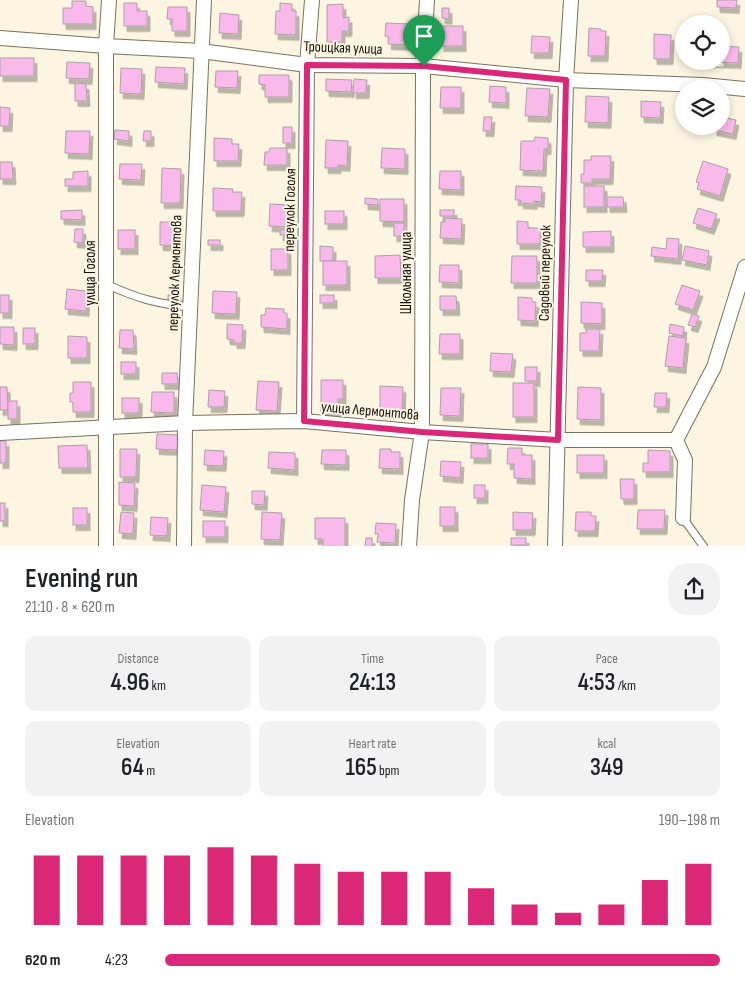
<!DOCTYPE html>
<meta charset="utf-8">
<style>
:root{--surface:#fff;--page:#f2f2f2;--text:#202124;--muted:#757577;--accent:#db2777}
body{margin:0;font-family:"Sofia Sans Condensed",sans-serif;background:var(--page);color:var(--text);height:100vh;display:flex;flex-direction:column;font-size:19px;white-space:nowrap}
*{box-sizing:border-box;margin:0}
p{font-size:16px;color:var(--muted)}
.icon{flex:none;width:28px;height:28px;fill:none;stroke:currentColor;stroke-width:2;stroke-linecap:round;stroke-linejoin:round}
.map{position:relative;height:546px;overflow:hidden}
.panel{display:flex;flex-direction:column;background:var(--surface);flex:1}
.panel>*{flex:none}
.controls{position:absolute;left:675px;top:15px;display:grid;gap:10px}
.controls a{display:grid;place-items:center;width:55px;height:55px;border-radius:50%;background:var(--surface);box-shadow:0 2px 8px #0003;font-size:25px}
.pin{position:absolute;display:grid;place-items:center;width:42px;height:42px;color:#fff;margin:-51px -21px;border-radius:50% 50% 50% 0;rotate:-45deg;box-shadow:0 0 5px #0007}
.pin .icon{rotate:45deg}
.round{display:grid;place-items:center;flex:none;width:52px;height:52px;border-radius:20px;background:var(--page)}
.head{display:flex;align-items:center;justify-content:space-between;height:85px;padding:0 25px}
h1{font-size:28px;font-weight:600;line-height:38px}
.figures{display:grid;grid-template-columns:repeat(3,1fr);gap:8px;height:85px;padding:5px 25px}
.figures div{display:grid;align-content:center;border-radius:12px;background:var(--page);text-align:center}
.figures b{font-size:25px;font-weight:600}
.figures small{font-size:14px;font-weight:400}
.figures p{font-size:14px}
.chart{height:140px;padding:10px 25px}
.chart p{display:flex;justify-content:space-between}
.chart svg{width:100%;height:90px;margin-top:5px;stroke:var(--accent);stroke-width:6}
ul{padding:0 25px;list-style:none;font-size:16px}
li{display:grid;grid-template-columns:80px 60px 1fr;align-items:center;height:38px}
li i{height:12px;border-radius:6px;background:var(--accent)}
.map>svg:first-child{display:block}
</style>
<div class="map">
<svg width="745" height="547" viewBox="0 0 745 547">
<defs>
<filter id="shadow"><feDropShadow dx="3" dy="5.5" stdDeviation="0" flood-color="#0004"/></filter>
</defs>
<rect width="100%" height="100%" fill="#fcf5e1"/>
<g fill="#fab9eb" stroke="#af9eaa" filter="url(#shadow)">
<polygon points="717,0 737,0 736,8 717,7"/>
<polygon points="72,1 86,1 86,6 93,7 93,24 63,24 63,8 72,8"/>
<polygon points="124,3 137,3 137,11 147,11 147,26 124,26"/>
<polygon points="280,3 292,4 292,11 296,11 296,35 275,34 276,11 280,11"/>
<polygon points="343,4 343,18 349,17 349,31 342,31 342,42 327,42 327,5"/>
<polygon points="168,7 187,7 187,31 172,31 172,19 167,19"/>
<polygon points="442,8 449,8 449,19 442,18"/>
<polygon points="220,13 239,15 238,34 219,33"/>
<polygon points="386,23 410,24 409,45 388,44 389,37 385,36"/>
<rect x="441" y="26" width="22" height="20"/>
<polygon points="589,28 601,29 601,31 606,31 605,56 588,56"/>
<polygon points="654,34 671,35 670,59 654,59"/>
<polygon points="532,36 550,37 549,53 531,53"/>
<polygon points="721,46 739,47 738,63 712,62 721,61"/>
<rect x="0" y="58" width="34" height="18"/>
<polygon points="67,62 90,63 89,79 66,78"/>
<polygon points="156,67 185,68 184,84 155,82"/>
<polygon points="121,68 142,69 141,94 120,93"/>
<polygon points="216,71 238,71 237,88 215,87"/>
<polygon points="259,75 289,75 289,97 265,97 265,85 259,84"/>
<polygon points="326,79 352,80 351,92 326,91"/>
<polygon points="354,79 367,80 366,93 353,93"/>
<polygon points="75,83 86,84 87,101 75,101"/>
<polygon points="490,86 506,87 506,103 489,102"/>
<polygon points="441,87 461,87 461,108 440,108"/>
<polygon points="527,88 550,89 548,117 525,116"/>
<polygon points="586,96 609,97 608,123 585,122"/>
<polygon points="641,101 661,102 660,118 641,117"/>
<polygon points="0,107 10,108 9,126 0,126"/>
<polygon points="484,117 492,117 491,131 483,131"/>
<polygon points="721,117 736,120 733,134 714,130 714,126 721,126"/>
<rect x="283" y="127" width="9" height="16"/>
<polygon points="115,130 129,131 129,141 114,139"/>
<polygon points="66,131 90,131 89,154 65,153"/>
<polygon points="144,131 151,131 151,141 143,141"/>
<polygon points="535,137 548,138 548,149 544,149 543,171 520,170 521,141 534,141"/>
<polygon points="214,138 232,139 232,144 239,144 238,161 214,161"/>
<polygon points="326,140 348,141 347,166 338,165 338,168 325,168"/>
<polygon points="270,148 287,148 287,165 264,165 265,152 269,152"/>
<polygon points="382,148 405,149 405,169 381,168"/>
<polygon points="591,156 611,156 610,179 592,179 592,183 581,183 581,174 584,174 584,160 591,160"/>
<polygon points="703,161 728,169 720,196 697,189 699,183 696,182"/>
<polygon points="0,162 12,162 13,179 0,179"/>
<polygon points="120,164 142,164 141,180 119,179"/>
<polygon points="162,168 181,169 180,203 161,203"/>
<polygon points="88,171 88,186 65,186 65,179 73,179 73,172"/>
<polygon points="440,171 461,171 461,190 439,189"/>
<polygon points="516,186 542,187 541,202 534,201 534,204 520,203 521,200 515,200"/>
<rect x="584" y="186" width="20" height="21"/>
<polygon points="213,188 233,189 232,192 242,192 241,211 213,211"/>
<polygon points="607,197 623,197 624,207 607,207"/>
<polygon points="365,198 378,199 378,205 365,204"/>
<polygon points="380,199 404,199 404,222 380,221"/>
<polygon points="270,204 290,205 289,227 269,226"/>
<polygon points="698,208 717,214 711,229 693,223"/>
<polygon points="82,210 82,220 61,219 61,211"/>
<rect x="440" y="210" width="14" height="6"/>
<rect x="325" y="211" width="19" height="13"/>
<polygon points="445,218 462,219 461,239 440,238 441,222 445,222"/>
<polygon points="517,221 528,222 528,228 540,228 540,244 517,244"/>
<polygon points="160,222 179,222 179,246 160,245"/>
<rect x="394" y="223" width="10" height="13"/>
<polygon points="75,229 83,229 83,243 74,242"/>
<rect x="118" y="230" width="17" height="19"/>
<rect x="280" y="230" width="11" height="5"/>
<polygon points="611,231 611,247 583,247 583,232"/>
<polygon points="667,238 679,239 678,259 651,256 652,247 666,249"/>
<rect x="208" y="240" width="12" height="5"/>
<polygon points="320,246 333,247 333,261 320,261"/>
<polygon points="685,246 709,251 707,265 682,260"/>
<rect x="271" y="249" width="17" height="21"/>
<polygon points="400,255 401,278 375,278 375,256"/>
<polygon points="512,256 537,256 537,283 511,283"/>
<rect x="323" y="261" width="24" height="24"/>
<polygon points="440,265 459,265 459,283 439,282"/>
<polygon points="586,270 603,270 602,281 586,281"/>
<polygon points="682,285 700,291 693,310 675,304"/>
<polygon points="67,289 87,291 86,311 65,309"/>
<polygon points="213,291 237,292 236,314 212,313"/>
<rect x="0" y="295" width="9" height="18"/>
<polygon points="168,295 180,295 180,303 168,302"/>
<rect x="320" y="295" width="14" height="8"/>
<polygon points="440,296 456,296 457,310 440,310"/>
<polygon points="518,297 532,298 532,302 536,302 535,321 518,320"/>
<polygon points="581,302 602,303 602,324 581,323"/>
<polygon points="266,308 284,309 284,313 287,313 287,329 261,327 261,315 265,315"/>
<polygon points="692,314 699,316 695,327 688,325"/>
<polygon points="227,324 243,325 242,343 234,343 234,340 227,339"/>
<polygon points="670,324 684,327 683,336 669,333"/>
<polygon points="0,327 14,327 14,345 0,344"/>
<rect x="23" y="328" width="12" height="16"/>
<polygon points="586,329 600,329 599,351 580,351 580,333 586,333"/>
<polygon points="120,330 133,330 134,349 119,348"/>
<polygon points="440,334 460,334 460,354 439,354"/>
<polygon points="68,336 87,337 87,358 68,358"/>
<polygon points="669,336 686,338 683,368 665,366"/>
<polygon points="491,353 513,354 511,372 490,371"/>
<rect x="121" y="362" width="15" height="12"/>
<rect x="525" y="367" width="12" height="14"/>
<polygon points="162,373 177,373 178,384 162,384"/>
<polygon points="321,380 343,380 343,399 338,399 338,412 321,413"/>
<polygon points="258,381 279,382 277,411 256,410"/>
<polygon points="73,382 91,382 91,412 73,412 73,402 70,402 70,393 73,393"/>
<rect x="513" y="383" width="21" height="34"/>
<polygon points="380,386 403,387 402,413 380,413"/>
<polygon points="0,387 7,387 8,410 0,410"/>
<polygon points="578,387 601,388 601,420 577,419"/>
<polygon points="441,388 461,388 460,416 440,415"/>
<polygon points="209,390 225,391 224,407 208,407"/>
<polygon points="152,392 174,392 174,413 151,412"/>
<polygon points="655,393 667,393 666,407 654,407"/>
<rect x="122" y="398" width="17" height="15"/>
<rect x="8" y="401" width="9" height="18"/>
<polygon points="157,434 180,435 179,450 156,449"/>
<rect x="0" y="441" width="6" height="22"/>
<rect x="471" y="444" width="17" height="14"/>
<polygon points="87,445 88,468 59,468 58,446"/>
<polygon points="508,448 522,448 522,455 532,455 532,479 514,478 514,464 507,464"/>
<polygon points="120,449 137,449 136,477 120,477"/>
<polygon points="380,449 391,449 391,452 400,452 400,469 379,468"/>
<polygon points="205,450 224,451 223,466 204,465"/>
<polygon points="322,450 346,450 346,465 321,464"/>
<polygon points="648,450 670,451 670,472 643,472 643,463 648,463"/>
<polygon points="269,452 295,453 295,470 268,468"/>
<rect x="577" y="455" width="27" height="18"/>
<polygon points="441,461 461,462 460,478 440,476"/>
<polygon points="620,479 634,479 634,499 621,499"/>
<polygon points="119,482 135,483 134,506 119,505"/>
<polygon points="202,485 226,487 224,512 200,510"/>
<rect x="474" y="485" width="11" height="13"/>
<polygon points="252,491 265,491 264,505 252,504"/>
<rect x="0" y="503" width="5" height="18"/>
<rect x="440" y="507" width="15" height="19"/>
<rect x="73" y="508" width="14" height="17"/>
<polygon points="638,510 665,510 664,529 637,529"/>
<polygon points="121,512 134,513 133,534 119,533"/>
<polygon points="262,512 282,513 280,540 261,539"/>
<polygon points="513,512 533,513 532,530 513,530"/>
<polygon points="576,512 591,512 591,516 596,516 595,531 575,531"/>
<polygon points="151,517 168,518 167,536 150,535"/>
<polygon points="315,518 345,518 345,547 323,547 323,539 315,539"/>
<rect x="203" y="521" width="22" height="16"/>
<polygon points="376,523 396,524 395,543 377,542 378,534 375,534"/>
<polygon points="366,538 372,538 372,547 365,547"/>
<rect x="511" y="538" width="15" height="7"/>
</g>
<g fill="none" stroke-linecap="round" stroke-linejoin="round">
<defs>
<g id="service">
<path d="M106,284C136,298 157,304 190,307"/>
<polyline points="683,518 704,547"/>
</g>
<g id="minor">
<polyline points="0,38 106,46 201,51 307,65 423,66 566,80 703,85 745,89"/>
<polyline points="304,421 307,65 312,0"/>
<polyline points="0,433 185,423 304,421 422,432 558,440 676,440"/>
<polyline points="683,518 685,460 676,440 714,367 745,267"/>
<polyline points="106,547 106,46 109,0"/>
<polyline points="184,547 185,423 204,0"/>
<polyline points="409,547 412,500 422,432 423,66 427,0"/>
<polyline points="555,547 566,80 571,0"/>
</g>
</defs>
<use href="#service" stroke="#787260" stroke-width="9"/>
<use href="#minor" stroke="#787260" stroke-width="16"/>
<use href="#service" stroke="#fff" stroke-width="7"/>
<use href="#minor" stroke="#fff" stroke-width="14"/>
</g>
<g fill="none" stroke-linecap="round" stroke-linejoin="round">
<defs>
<polygon id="route" points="307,65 424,66 566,80 558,440 422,432 304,421"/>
</defs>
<use href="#route" stroke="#fff" stroke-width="10"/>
<use href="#route" stroke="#db2777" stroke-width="6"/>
</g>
<g text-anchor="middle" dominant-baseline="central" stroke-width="4" stroke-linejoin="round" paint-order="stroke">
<g font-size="15" fill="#15120c" stroke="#fcf5e1">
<text transform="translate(343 48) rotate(2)">Троицкая улица</text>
<text transform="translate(290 210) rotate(-89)">переулок Гоголя</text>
<text transform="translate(90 273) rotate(-90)">улица Гоголя</text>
<text transform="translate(175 273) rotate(-88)">переулок Лермонтова</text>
<text transform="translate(406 273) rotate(-90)">Школьная улица</text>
<text transform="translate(545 273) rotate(-89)">Садовый переулок</text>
<text transform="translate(370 411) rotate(5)">улица Лермонтова</text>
</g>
</g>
</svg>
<div class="controls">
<a><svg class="icon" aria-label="locate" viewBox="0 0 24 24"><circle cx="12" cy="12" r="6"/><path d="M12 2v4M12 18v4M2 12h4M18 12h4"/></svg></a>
<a><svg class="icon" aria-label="layers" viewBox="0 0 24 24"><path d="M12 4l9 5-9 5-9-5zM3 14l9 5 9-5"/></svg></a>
</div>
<div class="pin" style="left:424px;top:66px;background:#1e9e55"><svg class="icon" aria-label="arrive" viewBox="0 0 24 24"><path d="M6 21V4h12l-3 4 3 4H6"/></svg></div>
</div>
<section class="panel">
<div class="head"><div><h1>Evening run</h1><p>21:10 · 8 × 620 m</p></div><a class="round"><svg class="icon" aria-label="share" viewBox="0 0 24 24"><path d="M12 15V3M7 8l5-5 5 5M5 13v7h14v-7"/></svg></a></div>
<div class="figures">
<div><p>Distance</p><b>4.96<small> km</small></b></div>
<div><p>Time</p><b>24:13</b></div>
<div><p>Pace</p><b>4:53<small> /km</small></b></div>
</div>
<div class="figures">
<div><p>Elevation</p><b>64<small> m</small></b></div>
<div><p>Heart rate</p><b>165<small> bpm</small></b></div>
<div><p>kcal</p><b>349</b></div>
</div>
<div class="chart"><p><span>Elevation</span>190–198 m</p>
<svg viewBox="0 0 160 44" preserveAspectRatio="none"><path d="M5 44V10M15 44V10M25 44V10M35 44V10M45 44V6M55 44V10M65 44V14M75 44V18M85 44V18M95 44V18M105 44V26M115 44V34M125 44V38M135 44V34M145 44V22M155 44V14"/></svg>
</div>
<ul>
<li><b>620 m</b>4:23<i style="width:100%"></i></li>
</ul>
</section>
